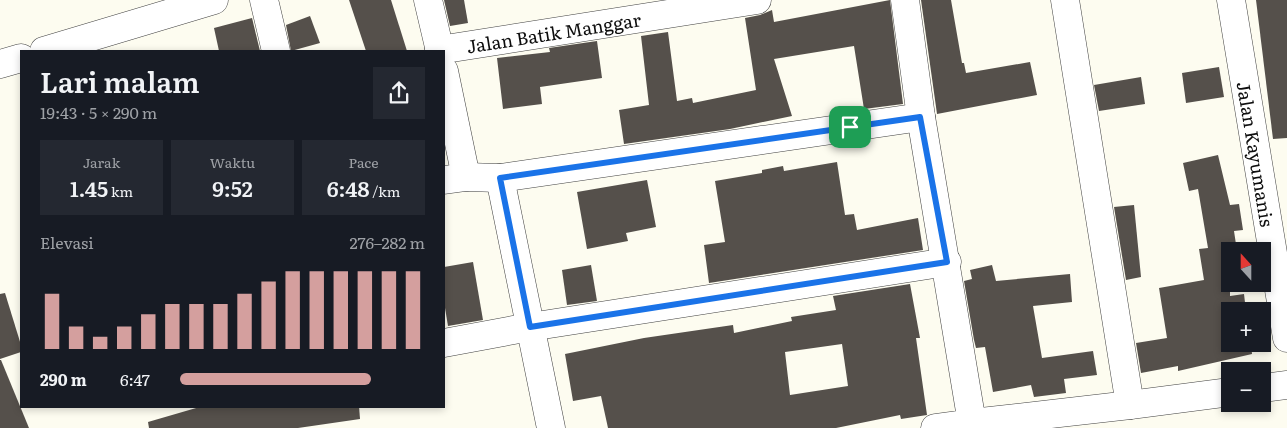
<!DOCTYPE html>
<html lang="id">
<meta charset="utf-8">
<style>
:root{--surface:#171b24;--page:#242831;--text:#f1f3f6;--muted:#9ea1a6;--accent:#d49f9e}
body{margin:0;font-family:Literata,serif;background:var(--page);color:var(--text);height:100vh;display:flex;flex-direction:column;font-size:19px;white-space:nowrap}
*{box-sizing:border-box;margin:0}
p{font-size:16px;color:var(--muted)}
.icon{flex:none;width:28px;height:28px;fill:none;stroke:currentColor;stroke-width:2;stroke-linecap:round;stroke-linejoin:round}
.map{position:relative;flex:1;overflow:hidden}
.sheet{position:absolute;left:20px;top:50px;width:425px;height:358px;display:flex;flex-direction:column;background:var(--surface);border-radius:0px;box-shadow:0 2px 8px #0003}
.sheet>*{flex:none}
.needle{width:32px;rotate:339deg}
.tools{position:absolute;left:1221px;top:242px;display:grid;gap:10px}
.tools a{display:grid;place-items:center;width:50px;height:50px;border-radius:0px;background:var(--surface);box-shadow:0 2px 8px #0003;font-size:25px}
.pin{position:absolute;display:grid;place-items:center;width:42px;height:42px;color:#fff;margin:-21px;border-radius:10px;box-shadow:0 2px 8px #0006}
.round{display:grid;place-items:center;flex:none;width:52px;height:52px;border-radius:0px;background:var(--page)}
.summary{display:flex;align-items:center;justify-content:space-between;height:85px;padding:0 20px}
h1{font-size:28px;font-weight:600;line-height:38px}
.metrics{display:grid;grid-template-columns:repeat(3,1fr);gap:8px;height:85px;padding:5px 20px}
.metrics div{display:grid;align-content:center;border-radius:0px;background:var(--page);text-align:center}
.metrics b{font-size:21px;font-weight:600}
.metrics small{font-size:14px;font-weight:400}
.metrics p{font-size:14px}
.chart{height:140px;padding:10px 20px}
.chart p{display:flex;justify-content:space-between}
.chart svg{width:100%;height:90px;margin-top:5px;stroke:var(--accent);stroke-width:6}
ul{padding:0 20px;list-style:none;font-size:16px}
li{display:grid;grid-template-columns:80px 60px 1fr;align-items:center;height:38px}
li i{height:12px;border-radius:6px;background:var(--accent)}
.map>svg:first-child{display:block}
</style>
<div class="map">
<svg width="1287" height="428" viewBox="0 0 1287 428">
<rect width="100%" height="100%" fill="#fdfcf0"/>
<g fill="#55504b" fill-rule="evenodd">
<polygon points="349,0 391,0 407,51 366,51"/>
<polygon points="444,0 464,0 468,23 450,26"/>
<polygon points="890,0 903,104 864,109 854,46 774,59 792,116 730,129 624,144 619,110 649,105 641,36 668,32 677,101 692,98 693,103 756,90 745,18 760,15 772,10 774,22"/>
<polygon points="921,0 951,0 962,63 964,63 966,73 1030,62 1037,95 937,114"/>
<polygon points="1256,0 1287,0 1287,138 1273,139"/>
<polygon points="310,16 320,43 291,51 286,25"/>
<polygon points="252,18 260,51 219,51 214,28"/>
<polygon points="597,41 602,78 540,87 542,104 503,109 497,58 550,52 549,48"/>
<polygon points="1219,67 1224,97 1186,103 1182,73"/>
<polygon points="1141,77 1145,104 1099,111 1094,85"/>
<polygon points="1218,155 1230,205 1239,204 1243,230 1234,231 1237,251 1230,251 1230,296 1244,294 1246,311 1230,311 1230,344 1251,344 1252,354 1178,371 1178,366 1141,373 1136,343 1167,338 1159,288 1204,280 1199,249 1208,248 1198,189 1189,191 1183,163"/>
<polygon points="837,162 845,215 854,214 857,230 918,218 923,250 709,283 704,245 725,242 715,181 762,173 762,170 783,166 784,171"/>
<polygon points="647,180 656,227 626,233 628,241 587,249 577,192"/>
<polygon points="1134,205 1141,277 1126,280 1114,207"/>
<polygon points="473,262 483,320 448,326 444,302 444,267"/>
<polygon points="591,265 597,301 567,305 562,270"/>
<polygon points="992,265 996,281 1070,274 1072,302 1033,306 1042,358 1093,351 1097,375 1064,379 1066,393 1034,397 1031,385 993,392 985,347 976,348 974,340 964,281 972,279 970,270"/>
<path d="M910,284L920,338H916L927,415L901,419L900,415L836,428H608L601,396L573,401L565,354L644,338L733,325L734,333L792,321L791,317L836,310L833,296ZM842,344L848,386L790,395L785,352Z"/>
<polygon points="5,293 21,345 21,352 0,359 0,294"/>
<polygon points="0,360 1,360 29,428 0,428"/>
<polygon points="203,406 359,406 360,419 298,428 149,428 148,422"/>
</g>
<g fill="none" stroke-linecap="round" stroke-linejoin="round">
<defs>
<g id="minor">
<polyline points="264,0 276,51"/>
<polyline points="428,0 440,51"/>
<polyline points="905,0 921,117 972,423 935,428"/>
<path id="s1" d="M1231,0L1287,338"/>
<path id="s2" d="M439,50L757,0"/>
<polyline points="44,51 214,0"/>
<polyline points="0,64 21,58"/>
<polyline points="444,71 466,177"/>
<polyline points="500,178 551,428"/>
<polyline points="444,180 466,177 500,178 921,117"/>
<polyline points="444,343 530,327 947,262"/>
<polyline points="1262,388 1287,385"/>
<polyline points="1130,405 1230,392"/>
<polyline points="972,423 1130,405 1065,0"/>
</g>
</defs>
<use href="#minor" stroke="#414141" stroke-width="29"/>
<use href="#minor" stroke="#fff" stroke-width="28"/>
</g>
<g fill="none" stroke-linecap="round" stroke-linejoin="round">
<defs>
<polygon id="route" points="920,117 947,262 530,327 500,178"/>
</defs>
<use href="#route" stroke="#fff" stroke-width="10"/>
<use href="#route" stroke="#1a73e8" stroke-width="6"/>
</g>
<g text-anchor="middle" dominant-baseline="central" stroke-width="5" stroke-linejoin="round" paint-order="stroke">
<g font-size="18" fill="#0e0e0e" stroke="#fff">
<text stroke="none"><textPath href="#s2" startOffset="116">Jalan Batik Manggar</textPath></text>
<text stroke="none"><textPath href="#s1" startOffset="156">Jalan Kayumanis</textPath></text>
</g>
</g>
</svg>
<div class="tools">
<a><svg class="needle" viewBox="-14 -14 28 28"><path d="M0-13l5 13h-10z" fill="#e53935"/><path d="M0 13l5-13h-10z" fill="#9ea1a6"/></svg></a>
<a>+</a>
<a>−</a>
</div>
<div class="pin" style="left:850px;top:127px;background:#1e9e55"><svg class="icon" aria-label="arrive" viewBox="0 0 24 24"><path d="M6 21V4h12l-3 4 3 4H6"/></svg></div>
<section class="sheet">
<div class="summary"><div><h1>Lari malam</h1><p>19:43 · 5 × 290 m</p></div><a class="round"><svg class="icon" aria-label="share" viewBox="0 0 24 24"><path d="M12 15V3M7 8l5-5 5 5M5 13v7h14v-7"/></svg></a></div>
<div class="metrics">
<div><p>Jarak</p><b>1.45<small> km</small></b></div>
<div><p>Waktu</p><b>9:52</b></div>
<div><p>Pace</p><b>6:48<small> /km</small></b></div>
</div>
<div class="chart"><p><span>Elevasi</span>276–282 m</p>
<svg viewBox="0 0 160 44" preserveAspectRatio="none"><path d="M5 44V17M15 44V33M25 44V38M35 44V33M45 44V27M55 44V22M65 44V22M75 44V22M85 44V17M95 44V11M105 44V6M115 44V6M125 44V6M135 44V6M145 44V6M155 44V6"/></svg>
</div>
<ul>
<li><b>290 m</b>6:47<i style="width:78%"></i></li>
</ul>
</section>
</div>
